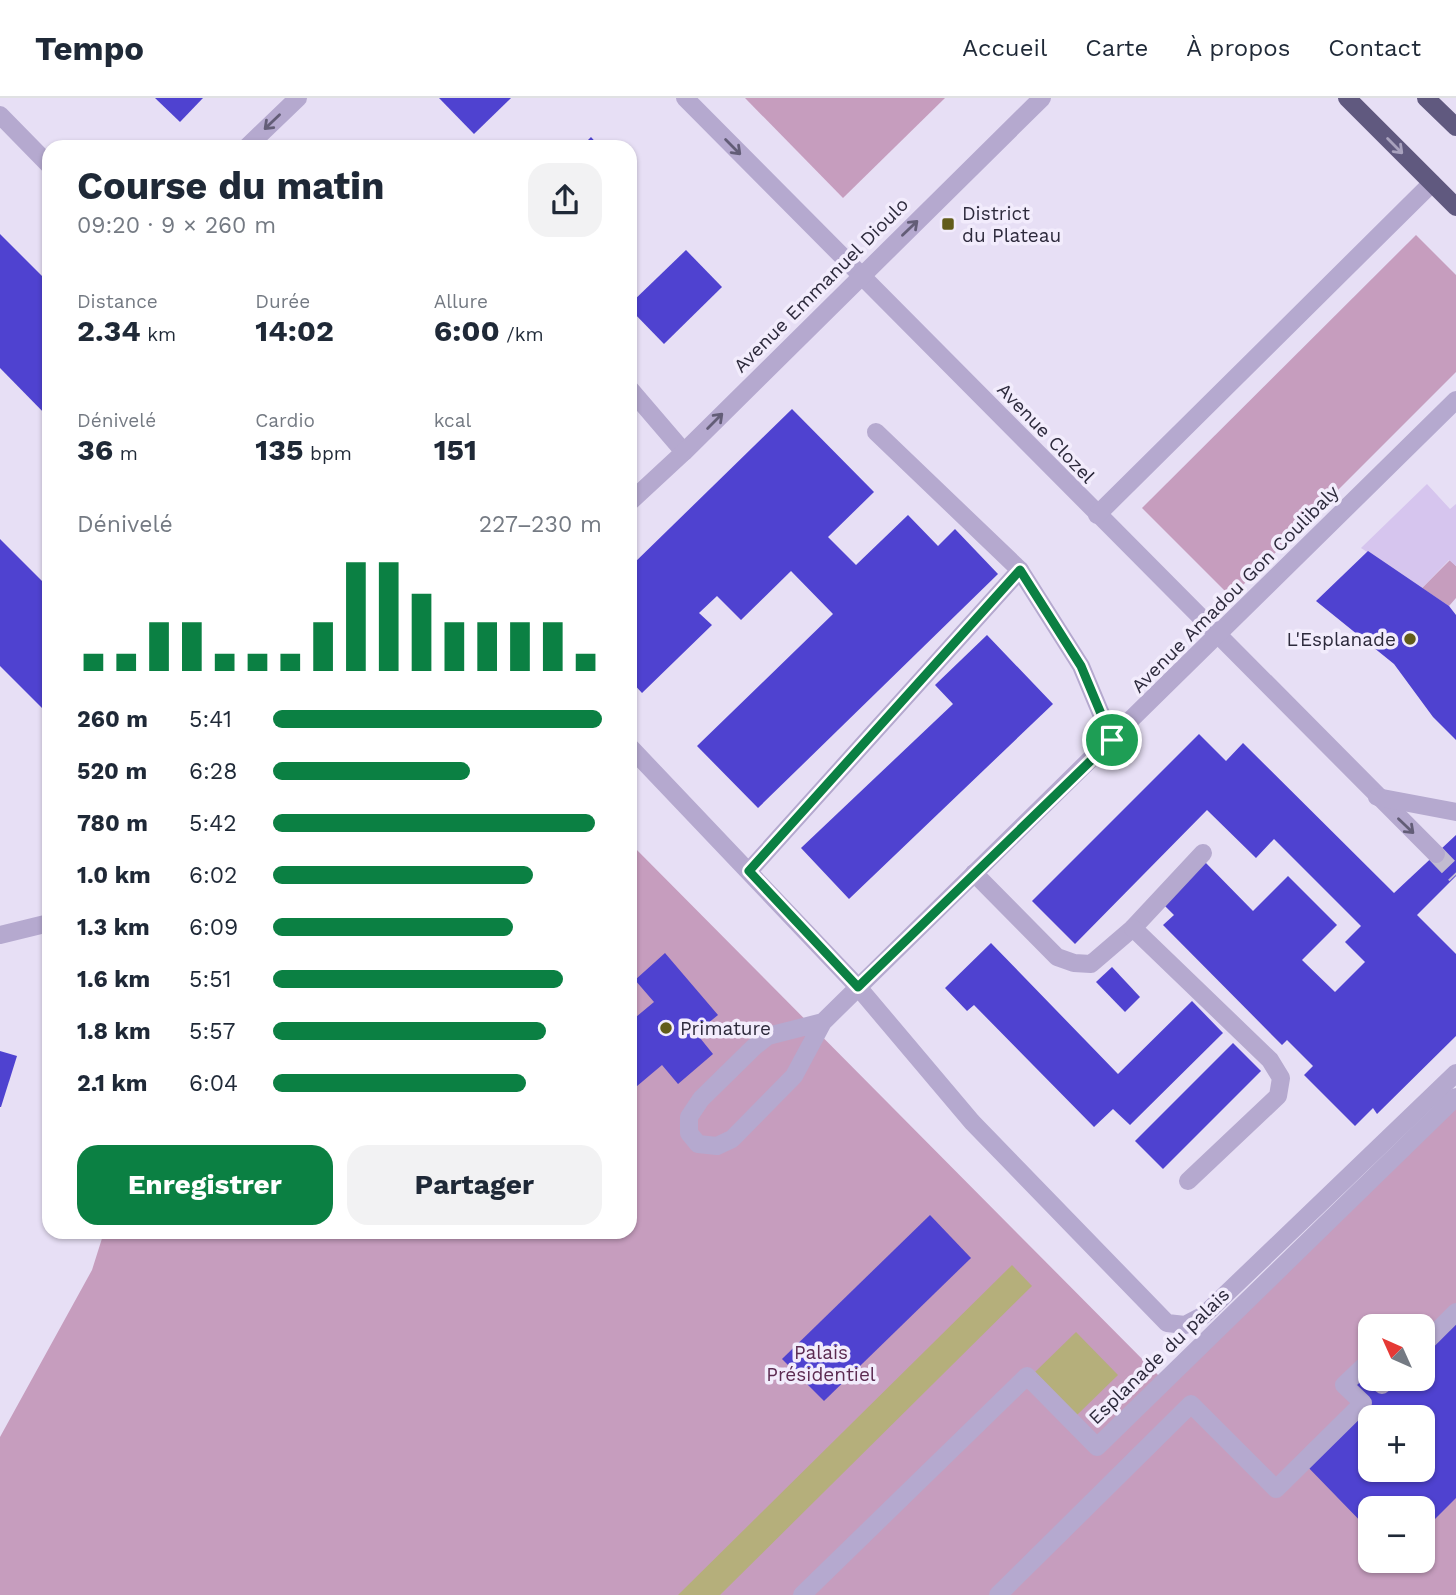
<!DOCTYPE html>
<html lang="fr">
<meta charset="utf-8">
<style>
:root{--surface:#fff;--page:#f2f2f3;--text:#1f2937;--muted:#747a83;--line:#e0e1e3;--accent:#0b8043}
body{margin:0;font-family:"Work Sans",sans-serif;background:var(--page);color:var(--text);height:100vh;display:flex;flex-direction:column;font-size:26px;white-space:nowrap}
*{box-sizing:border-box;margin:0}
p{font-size:23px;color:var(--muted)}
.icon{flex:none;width:38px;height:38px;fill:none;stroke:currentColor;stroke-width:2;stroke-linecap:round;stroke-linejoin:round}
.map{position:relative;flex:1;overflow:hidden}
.sheet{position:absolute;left:42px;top:42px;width:595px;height:1099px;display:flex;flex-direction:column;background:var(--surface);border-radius:21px;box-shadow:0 2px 5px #0004}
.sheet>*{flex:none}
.needle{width:46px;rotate:315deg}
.buttons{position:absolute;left:1358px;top:1216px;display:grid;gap:14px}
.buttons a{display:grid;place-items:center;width:77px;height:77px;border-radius:14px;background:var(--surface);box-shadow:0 2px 5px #0004;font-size:35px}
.pin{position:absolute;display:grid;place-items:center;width:60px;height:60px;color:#fff;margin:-30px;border:4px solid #fff;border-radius:50%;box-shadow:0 2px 7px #0007}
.round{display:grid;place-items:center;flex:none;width:74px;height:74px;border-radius:21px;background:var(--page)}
.head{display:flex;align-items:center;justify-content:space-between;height:119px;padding:0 35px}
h1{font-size:38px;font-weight:700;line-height:52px}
.metrics{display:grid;grid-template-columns:repeat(3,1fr);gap:10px;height:119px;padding:7px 35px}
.metrics div{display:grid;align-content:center}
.metrics b{font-size:30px;font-weight:700}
.metrics small{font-size:19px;font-weight:400}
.metrics p{font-size:19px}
.chart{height:196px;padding:14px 35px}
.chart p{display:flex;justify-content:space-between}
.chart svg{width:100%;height:126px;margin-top:7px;stroke:var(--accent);stroke-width:6}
.primary-button{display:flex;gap:14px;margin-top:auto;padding:14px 35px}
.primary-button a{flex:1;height:80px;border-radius:21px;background:var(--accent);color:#fff;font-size:28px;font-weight:700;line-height:80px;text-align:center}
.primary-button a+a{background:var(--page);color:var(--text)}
ul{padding:0 35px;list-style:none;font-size:23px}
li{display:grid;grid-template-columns:112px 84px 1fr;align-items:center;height:52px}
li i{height:18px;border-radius:9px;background:var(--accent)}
header{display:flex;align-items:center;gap:42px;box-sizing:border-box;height:98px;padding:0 35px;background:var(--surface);border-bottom:2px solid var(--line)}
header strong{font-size:33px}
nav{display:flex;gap:38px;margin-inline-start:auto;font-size:24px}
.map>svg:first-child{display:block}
</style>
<header>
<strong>Tempo</strong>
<nav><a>Accueil</a><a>Carte</a><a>À propos</a><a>Contact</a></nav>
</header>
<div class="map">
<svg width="1456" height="1497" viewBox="0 0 1456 1497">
<rect width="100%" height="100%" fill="#e7dff5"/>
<g fill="#c69dbe" fill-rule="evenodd">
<polygon points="745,0 945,0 843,100"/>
<polygon points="1416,137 1456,177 1456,274 1231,499 1142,410"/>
<polygon points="1450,462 1456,468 1456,500 1449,508 1422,490"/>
<path d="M630,745L1163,1282L1456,999V1497H0V1339L92,1172L104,1134H630ZM1370,1228H1423V1281H1370ZM1370,1320H1423V1372H1370ZM1370,1410H1423V1463H1370Z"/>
</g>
<polygon fill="#d6c5ee" points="1427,386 1450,411 1456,406 1456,468 1449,462 1422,490 1361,450"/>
<g fill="#b5af7b">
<polygon points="1012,1167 1032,1188 720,1497 678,1497"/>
<polygon points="1076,1234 1118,1277 1077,1317 1035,1274"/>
</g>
<g fill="#4f42d0" fill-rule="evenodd">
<polygon points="155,0 203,0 180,24"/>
<polygon points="439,0 511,0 474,36"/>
<polygon points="591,39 600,49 581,49"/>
<polygon points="0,136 49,185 49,320 0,270"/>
<polygon points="686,152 722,189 664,246 630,211 630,206"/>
<polygon points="792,311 874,394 828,439 856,467 908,417 938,448 955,431 998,476 758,710 697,648 833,516 791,473 741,522 717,498 699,515 712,527 642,595 630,582 630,469"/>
<polygon points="0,441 49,490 49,617 0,568"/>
<polygon points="1368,453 1449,508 1456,517 1456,642 1433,619 1394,566 1316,503"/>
<polygon points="987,537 1053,606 849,801 801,750 953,606 935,587"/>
<polygon points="1199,636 1226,663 1243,645 1394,795 1456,737 1456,778 1417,817 1456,856 1456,938 1377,1016 1373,1010 1355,1028 1304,977 1313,968 1287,942 1282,947 1163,827 1174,817 1162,805 1204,763 1253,813 1288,778 1337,827 1302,862 1335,894 1365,864 1345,844 1361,828 1274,741 1256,760 1207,712 1075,846 1032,803"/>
<polygon points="991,845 1118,976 1192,903 1223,935 1130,1027 1113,1011 1094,1029 974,907 967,913 945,890"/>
<polygon points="665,855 718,917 696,935 713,956 678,986 662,967 630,994 630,924 654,904 635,882"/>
<polygon points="1112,869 1140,899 1125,914 1096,884"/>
<polygon points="1233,945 1261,973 1163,1071 1135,1043"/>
<polygon points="0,953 17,958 1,1009 0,1009"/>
<polygon points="930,1117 971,1160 824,1303 782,1261"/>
<path d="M1456,1214V1400L1423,1433V1410H1370V1433L1303,1364L1363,1305L1344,1287L1364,1268L1388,1281H1423V1247ZM1370,1320H1423V1372H1370Z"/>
</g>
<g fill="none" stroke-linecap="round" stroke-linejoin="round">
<polyline stroke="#c2bbd0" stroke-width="18" stroke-dasharray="18 9" stroke-linecap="butt" points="1436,756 1456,777"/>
<g stroke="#b5a9cf" stroke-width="18">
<polyline points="685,0 1436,756"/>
<polyline points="0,17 49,67"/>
<polyline points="247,49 298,0"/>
<polyline points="630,291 684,354"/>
<polyline points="876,334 1020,472 1081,568 1112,642"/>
<polyline points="630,404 684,354 1042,0"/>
<polyline points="1097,417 1432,85"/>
<polyline points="630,649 858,889 972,1024 1167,1225 1185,1227 1204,1217 1456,975"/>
<polyline points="1377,699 1456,714"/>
<polyline points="749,773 1020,472"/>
<polyline points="974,775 1057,859 1074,865 1091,866 1133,830 1203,755"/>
<polyline points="1133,830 1270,962 1281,980 1278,998 1188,1083"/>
<polyline points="0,837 49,825"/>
<polyline points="823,924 768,938 754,949 701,1001 689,1019 689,1035 698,1046 717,1048 732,1041 794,978 823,924 1456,302"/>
<polyline points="1423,1247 1456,1214"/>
<polyline points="1376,1281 1382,1287 1388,1281"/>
<polyline points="802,1497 1027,1278 1097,1349 1456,999"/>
<polyline points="998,1497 1191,1306 1276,1391 1363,1305 1344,1287 1364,1268 1370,1275"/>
</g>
<g stroke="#60597f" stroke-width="18">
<polyline points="1347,0 1456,109"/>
<polyline points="1426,0 1456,29"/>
</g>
</g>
<defs><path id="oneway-shaft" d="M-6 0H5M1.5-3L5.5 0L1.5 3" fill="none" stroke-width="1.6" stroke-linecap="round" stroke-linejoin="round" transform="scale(1.75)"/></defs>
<g stroke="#635d77">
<use href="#oneway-shaft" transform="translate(272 24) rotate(136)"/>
<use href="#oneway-shaft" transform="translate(733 49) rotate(45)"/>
<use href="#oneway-shaft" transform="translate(910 130) rotate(-44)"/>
<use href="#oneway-shaft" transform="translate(715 323) rotate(-45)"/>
<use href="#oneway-shaft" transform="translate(1406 728) rotate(44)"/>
</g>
<use stroke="#a9a2be" href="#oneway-shaft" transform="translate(1395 48) rotate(45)"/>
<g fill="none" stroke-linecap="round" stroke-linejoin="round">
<defs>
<polygon id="route" points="1020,472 1081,568 1112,642 858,889 749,773"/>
</defs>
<use href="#route" stroke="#fff" stroke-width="14"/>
<use href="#route" stroke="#0b8043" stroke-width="9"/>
</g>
<g fill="#625c1a" stroke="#f2ecfc" stroke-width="2.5">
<rect x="941" y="119" width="14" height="14" rx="3.5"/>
<circle cx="1410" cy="541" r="7"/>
<circle cx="666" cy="930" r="7"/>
</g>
<g text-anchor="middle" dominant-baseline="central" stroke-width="7" stroke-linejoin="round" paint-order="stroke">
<g font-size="19" fill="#2d2a3c" stroke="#f2ecfc" text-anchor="start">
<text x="962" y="115">District<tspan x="962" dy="22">du Plateau</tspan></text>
<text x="1396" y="541" text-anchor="end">L'Esplanade</text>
<text x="680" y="930">Primature</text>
</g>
<g font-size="19" fill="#2d2a3c" stroke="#f2ecfc">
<text transform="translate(821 187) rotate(-45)">Avenue Emmanuel Dioulo</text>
<text transform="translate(1046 335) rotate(46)">Avenue Clozel</text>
<text transform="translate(1235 491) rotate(-45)">Avenue Amadou Gon Coulibaly</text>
<text transform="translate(1159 1258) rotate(-44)">Esplanade du palais</text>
</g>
<g font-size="19" fill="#5c2b51" stroke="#f2ecfc">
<text x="821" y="1254">Palais<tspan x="821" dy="22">Présidentiel</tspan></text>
</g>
</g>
</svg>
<div class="buttons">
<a><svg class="needle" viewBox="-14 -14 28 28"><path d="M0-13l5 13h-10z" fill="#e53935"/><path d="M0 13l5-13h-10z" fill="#747a83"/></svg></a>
<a>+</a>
<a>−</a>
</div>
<div class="pin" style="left:1112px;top:642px;background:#1e9e55"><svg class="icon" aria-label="arrive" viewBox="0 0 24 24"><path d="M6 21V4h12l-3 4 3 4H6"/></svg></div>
<section class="sheet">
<div class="head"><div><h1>Course du matin</h1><p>09:20 · 9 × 260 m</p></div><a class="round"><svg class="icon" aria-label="share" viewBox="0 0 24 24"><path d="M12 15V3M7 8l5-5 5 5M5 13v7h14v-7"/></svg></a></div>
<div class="metrics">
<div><p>Distance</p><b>2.34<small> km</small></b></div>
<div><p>Durée</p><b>14:02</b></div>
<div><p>Allure</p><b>6:00<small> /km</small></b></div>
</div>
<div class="metrics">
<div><p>Dénivelé</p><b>36<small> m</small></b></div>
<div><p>Cardio</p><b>135<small> bpm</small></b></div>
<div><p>kcal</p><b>151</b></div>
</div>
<div class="chart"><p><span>Dénivelé</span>227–230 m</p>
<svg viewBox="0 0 160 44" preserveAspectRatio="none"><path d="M5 44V38M15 44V38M25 44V27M35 44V27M45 44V38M55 44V38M65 44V38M75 44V27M85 44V6M95 44V6M105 44V17M115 44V27M125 44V27M135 44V27M145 44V27M155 44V38"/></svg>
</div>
<ul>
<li><b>260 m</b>5:41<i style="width:100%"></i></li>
<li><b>520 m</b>6:28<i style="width:60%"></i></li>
<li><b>780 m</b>5:42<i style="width:98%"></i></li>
<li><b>1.0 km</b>6:02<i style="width:79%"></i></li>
<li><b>1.3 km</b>6:09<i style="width:73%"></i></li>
<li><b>1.6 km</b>5:51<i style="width:88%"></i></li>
<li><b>1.8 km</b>5:57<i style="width:83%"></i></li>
<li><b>2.1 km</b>6:04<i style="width:77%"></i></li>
</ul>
<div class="primary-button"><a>Enregistrer</a><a>Partager</a></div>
</section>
</div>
